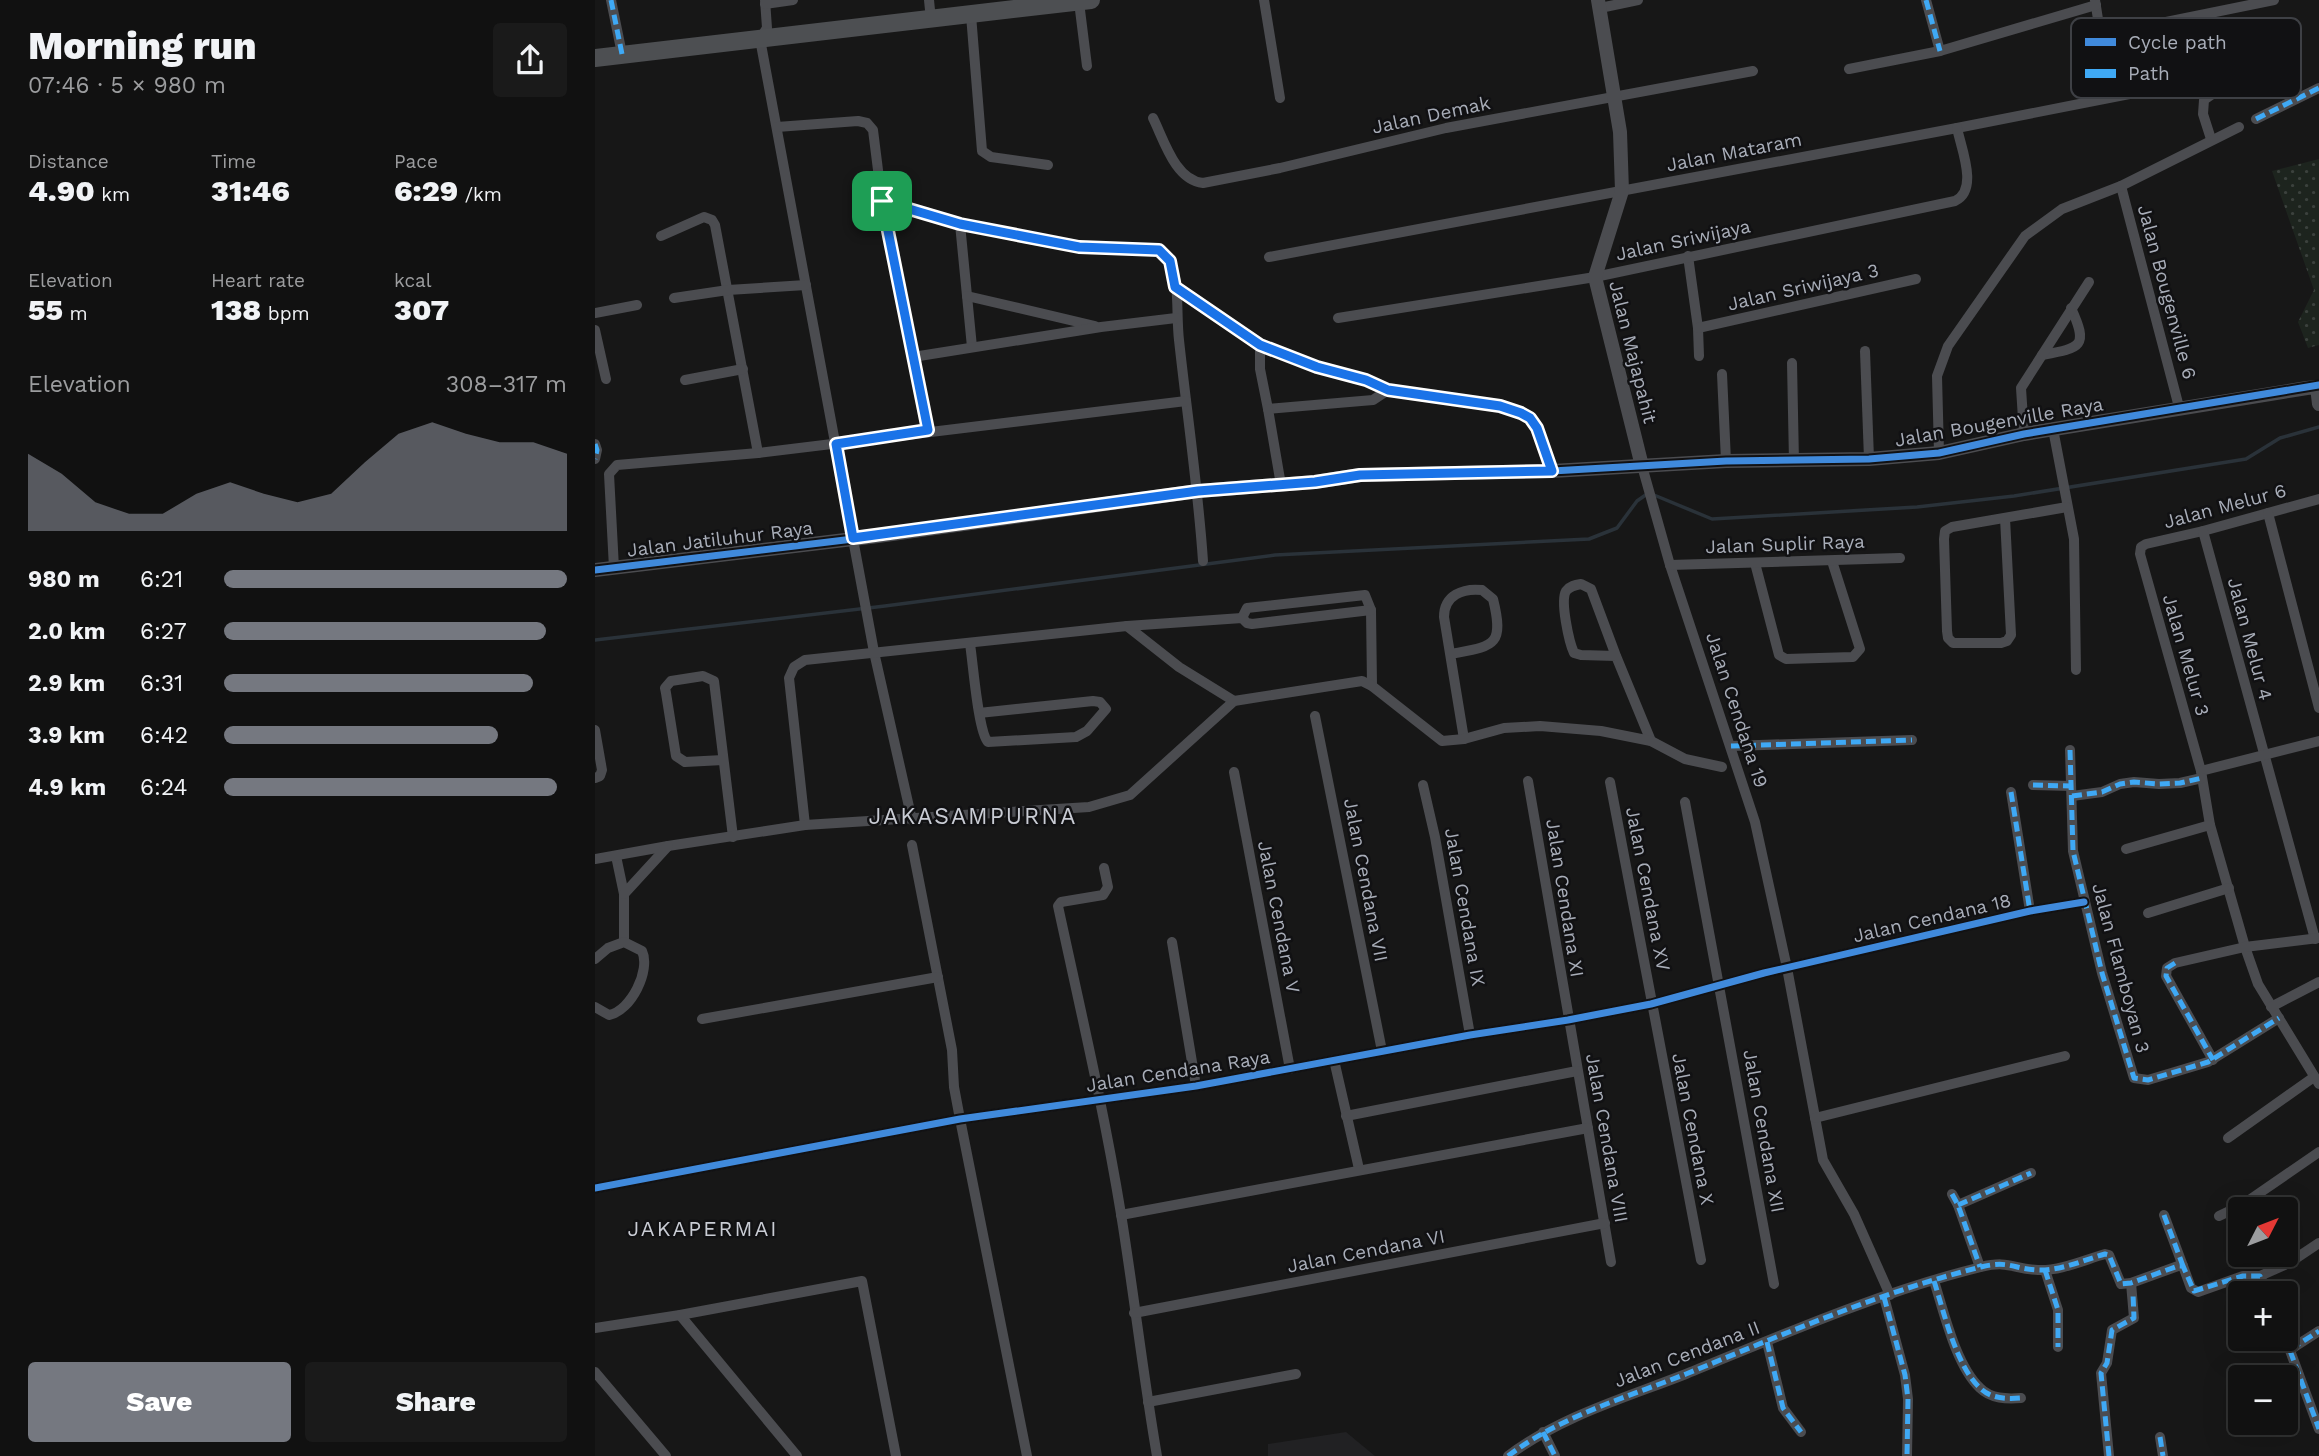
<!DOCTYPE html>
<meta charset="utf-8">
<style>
:root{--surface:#111;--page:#1a1a1a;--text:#f1f3f6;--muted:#9c9d9f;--line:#303131;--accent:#757880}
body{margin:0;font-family:"Work Sans",sans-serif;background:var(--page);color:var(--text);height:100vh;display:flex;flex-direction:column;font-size:26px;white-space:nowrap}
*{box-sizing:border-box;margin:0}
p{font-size:23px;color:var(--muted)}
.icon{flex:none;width:38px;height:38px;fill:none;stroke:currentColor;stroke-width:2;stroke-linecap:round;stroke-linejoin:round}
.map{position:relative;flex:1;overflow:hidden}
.sheet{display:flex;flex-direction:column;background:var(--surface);width:595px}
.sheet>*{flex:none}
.needle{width:46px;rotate:48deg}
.buttons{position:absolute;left:1633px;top:1197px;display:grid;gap:14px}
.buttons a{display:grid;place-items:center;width:70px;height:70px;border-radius:7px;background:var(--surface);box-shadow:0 7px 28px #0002,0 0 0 2px var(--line);font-size:35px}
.pin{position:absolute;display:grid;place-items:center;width:60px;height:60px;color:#fff;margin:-30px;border-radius:14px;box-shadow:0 4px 10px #0006}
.round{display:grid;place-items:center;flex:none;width:74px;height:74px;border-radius:7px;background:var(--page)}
.summary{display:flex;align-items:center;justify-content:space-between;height:119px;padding:0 28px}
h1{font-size:38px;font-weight:800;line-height:52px}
.stats{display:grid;grid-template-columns:repeat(3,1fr);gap:10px;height:119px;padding:7px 28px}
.stats div{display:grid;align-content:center}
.stats b{font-size:30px;font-weight:800}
.stats small{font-size:19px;font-weight:400}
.stats p{font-size:19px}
.chart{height:196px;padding:14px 28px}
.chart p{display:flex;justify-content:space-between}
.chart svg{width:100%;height:126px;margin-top:7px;fill:var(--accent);opacity:.7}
.primary-button{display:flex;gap:14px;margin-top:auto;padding:14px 28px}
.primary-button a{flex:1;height:80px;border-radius:7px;background:var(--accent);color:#fff;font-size:28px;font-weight:800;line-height:80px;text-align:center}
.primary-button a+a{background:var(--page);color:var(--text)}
ul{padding:0 28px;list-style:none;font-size:23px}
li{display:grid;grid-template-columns:112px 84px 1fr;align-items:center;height:52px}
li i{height:18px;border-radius:9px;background:var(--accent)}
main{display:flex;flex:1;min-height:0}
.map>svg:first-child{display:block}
</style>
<main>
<section class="sheet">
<div class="summary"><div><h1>Morning run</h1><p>07:46 · 5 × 980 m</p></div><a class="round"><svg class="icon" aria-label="share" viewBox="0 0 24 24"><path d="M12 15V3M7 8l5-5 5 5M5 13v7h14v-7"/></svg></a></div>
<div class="stats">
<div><p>Distance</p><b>4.90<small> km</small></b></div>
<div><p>Time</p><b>31:46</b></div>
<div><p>Pace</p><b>6:29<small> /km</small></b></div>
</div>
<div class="stats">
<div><p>Elevation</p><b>55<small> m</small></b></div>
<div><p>Heart rate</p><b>138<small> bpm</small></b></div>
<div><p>kcal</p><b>307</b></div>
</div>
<div class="chart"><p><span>Elevation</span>308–317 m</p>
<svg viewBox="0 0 160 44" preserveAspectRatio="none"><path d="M0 44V17L10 24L20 34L30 38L40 38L50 31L60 27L70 31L80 34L90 31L100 20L110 10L120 6L130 10L140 13L150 13L160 17V44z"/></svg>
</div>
<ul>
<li><b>980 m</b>6:21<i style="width:100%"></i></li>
<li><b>2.0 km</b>6:27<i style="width:94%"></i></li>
<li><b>2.9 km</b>6:31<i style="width:90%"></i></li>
<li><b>3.9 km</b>6:42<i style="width:80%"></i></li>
<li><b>4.9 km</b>6:24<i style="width:97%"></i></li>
</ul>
<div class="primary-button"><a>Save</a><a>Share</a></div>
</section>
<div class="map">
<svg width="1724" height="1456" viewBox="0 0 1724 1456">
<defs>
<pattern id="park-dots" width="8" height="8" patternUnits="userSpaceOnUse" patternTransform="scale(1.75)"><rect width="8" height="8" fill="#1d241e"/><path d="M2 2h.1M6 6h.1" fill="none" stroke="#3b413d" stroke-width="1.8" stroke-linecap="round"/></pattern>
</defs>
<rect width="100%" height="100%" fill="#171717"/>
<polygon fill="#212123" points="751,1432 780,1456 673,1456 673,1444"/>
<polygon fill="url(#park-dots)" points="1724,159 1724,345 1713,348 1703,322 1719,290 1677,171"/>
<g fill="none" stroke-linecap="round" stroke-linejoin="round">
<g stroke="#2a3239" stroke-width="3.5">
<polyline points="1059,495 1117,519 1322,507 1419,496 1651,459 1685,438 1724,427"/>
<polyline points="0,640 290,606 680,555 994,539 1022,528 1042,501 1052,494"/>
</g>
<g stroke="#4b4c50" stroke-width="10">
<polyline points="16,0 27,54"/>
<polyline points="170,0 172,28 165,39 279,652 317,820"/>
<polyline points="334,0 336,20"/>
<polyline points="669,0 685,98"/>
<polyline points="1331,0 1345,51"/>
<polyline points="1500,0 1515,96"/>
<polyline points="484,2 492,66"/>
<polyline points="170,4 198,0"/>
<polyline points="1005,8 1043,0"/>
<polyline points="376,15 387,151 396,157 453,165"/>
<polyline points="1507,35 1679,0"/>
<polyline points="1254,69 1345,51 1501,5"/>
<path d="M558,118C569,140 580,180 608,183L685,168L851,128L1158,71"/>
<polyline points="1661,119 1724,88"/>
<polyline points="182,127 263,121 272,123 278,130 287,202 333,431"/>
<polyline points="1616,139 1608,114 1609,100 1629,86"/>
<polyline points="1526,186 1584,407"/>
<path d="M287,202C352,220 417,239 484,247C502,249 557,244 568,253C570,254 574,258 575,261C585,283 581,315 584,340C592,414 603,487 608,561"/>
<polyline points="365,224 377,347"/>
<polyline points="66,236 109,217 117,220 120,225 163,453"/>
<polyline points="1093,256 1103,328 1104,356"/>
<polyline points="674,257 1362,128 1565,88"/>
<polyline points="580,287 665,345 722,367 771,380 793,390 905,406 926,413 935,418 942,428 957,471"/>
<polyline points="372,296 500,326"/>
<polyline points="79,298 133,290 211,285"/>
<polyline points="0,313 42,305"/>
<path d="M743,318L1000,277L1360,201C1384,190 1366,148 1362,128"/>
<polyline points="1103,328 1321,279"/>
<polyline points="0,330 11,379"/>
<polyline points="665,345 665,369 673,409 778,400 793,390"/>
<polyline points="1270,351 1274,459"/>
<path d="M1447,355C1486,348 1494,347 1476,308"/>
<polyline points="318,357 506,327 581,318"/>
<polyline points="1197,363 1199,462"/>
<polyline points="1127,374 1131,461"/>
<polyline points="90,380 148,369"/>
<polyline points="673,409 686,485"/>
<polyline points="1458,429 1479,539 1481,670"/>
<polyline points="1429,434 1426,388 1494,282"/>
<polyline points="0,444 2,450 0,459"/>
<polyline points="1344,453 1342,376 1353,346 1430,236 1467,209 1526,186 1644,127"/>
<polyline points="1047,466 1075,565 1160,822 1192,968 1228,1160 1259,1214 1295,1295"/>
<polyline points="1724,499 1608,531 1551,544 1546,547 1545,554 1606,771 1615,825 1650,947 1663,984 1724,1084"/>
<polyline points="1673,513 1724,708"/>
<polyline points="1410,518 1416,635 1412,641 1406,643 1358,643 1353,638 1352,631 1349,539 1350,531 1357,527 1472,507"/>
<polyline points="1608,531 1720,939"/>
<polyline points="1160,563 1184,655 1191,659 1258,657 1265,649 1237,561"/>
<polyline points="1075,565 1305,558"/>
<polyline points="19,568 14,474 22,465 163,453 591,401"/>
<polyline points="647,618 652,608 770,595 776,610 777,686"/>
<polyline points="532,626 584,667 639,701"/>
<path d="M375,644C378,662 383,732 393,742L481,737L492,731L511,709L505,702L498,701L384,713"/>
<path d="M856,654C898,646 910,647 898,599L887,590C868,588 849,595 849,617L869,739"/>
<path d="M1021,656L986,655L979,653C974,642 965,601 971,591C975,586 980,585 986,584L996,589L1021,656L1056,741"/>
<polyline points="720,716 787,1051"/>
<polyline points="0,730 7,770 5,776 0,778"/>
<polyline points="1136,746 1317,740"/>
<polyline points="1475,750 1478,851 1507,973 1539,1078 1553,1080 1613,1062 1684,1018"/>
<polyline points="128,760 90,762 81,756 71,693 70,688 76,681 108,676 119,681 138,837"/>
<polyline points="1606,771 1724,741"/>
<polyline points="639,772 695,1069"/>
<polyline points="933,781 1016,1262"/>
<polyline points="1015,782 1106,1260"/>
<polyline points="828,785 840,837 875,1035"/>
<polyline points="1438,785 1476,786"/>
<polyline points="1416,792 1435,911"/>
<polyline points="1477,796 1507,792 1525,784 1539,782 1564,784 1585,783 1607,778"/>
<polyline points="1090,802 1179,1284"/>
<polyline points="210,825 194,678 199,667 210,660 532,626 647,618 652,623 657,624 776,610"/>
<polyline points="317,845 357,1050 359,1087 365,1119 432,1456"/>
<polyline points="1531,849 1615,825"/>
<polyline points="21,856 29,894 29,942"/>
<polyline points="0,859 73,846 210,825 494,807 535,795 639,701 767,681 777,686 847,741 869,739 909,728 945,726 1006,731 1056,741 1090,759 1127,767"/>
<path d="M509,868L513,887L508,895L466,902L463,906C485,1008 509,1110 526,1214C539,1294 548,1375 562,1456"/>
<polyline points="29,894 73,846"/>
<polyline points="1553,913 1634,888"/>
<polyline points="577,942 601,1086"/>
<path d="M0,959L13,948L29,942L47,951C56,970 36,1011 14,1015L0,1007"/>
<polyline points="1676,1007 1724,982"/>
<polyline points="107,1019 343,977"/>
<polyline points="739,1060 764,1169"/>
<polyline points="1618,1060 1571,976 1572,968 1580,963 1650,947 1724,938"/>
<polyline points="751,1116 982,1071"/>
<polyline points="1220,1118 1470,1056"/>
<polyline points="1633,1138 1719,1077"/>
<polyline points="0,1188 365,1119 601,1086 875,1035 973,1020 1056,1004 1169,973 1435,911 1489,902"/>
<polyline points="1357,1194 1363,1205 1385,1267"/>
<polyline points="1363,1205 1436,1173"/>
<polyline points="526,1215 993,1128"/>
<polyline points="1569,1215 1588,1266"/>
<polyline points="1624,1216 1647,1205 1724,1152"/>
<polyline points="1450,1270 1463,1310 1463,1347"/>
<polyline points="1665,1276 1672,1293"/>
<path d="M1339,1281C1349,1312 1361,1366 1385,1388C1396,1399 1412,1399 1426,1398"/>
<polyline points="1289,1297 1310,1375 1313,1399 1312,1456"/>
<polyline points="539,1313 1010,1223"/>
<polyline points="85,1315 202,1456"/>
<polyline points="0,1328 85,1315 267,1281 301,1456"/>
<polyline points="1690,1337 1724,1429"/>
<polyline points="1172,1342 1188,1408 1206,1432"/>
<polyline points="1696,1349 1724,1331"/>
<polyline points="0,1372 71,1456"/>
<polyline points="553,1402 701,1374"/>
<polyline points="948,1432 960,1456"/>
<polyline points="1565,1437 1568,1456"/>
<path d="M913,1456C966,1416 1030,1398 1091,1374C1187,1335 1285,1292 1386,1267C1414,1260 1418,1269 1443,1270C1465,1271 1489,1260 1510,1254L1514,1255L1526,1284L1536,1283L1583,1266H1588L1596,1288L1603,1292L1648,1276H1665L1694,1263L1724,1243"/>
<polyline points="1514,1456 1506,1373 1512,1363 1517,1330 1539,1318 1536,1283"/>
</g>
<g stroke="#4b4c50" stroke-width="14">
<polyline points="1003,0 1025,132 1027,191 1000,277 1047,466"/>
<polyline points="0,570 283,536 603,491 720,482 765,475 957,471 1131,461 1274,459 1344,453 1429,434 1712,388 1722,387 1724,404"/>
</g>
<polyline stroke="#4d4f52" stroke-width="18" points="0,58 496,0"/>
<g stroke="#3fa9f5" stroke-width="5" stroke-dasharray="10 5" stroke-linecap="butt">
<polyline points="16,0 27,54"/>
<polyline points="1331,0 1345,51"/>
<polyline points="1661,119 1724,88"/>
<polyline points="0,444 2,450 0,459"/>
<polyline points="1136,746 1317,740"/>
<polyline points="1475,750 1478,851 1507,973 1539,1078 1553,1080 1613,1062 1684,1018"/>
<polyline points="1438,785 1476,786"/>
<polyline points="1416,792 1435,911"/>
<polyline points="1477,796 1507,792 1525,784 1539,782 1564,784 1585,783 1607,778"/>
<polyline points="1580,963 1572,968 1571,976 1618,1060"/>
<polyline points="1357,1194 1363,1205 1385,1267"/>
<polyline points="1363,1205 1436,1173"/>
<polyline points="1569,1215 1588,1266"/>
<polyline points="1450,1270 1463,1310 1463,1347"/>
<path d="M1339,1281C1349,1312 1361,1366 1385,1388C1396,1399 1412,1399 1426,1398"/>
<polyline points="1289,1297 1310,1375 1313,1399 1312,1456"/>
<polyline points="1690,1337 1724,1429"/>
<polyline points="1172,1342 1188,1408 1206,1432"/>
<polyline points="1696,1349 1724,1331"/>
<polyline points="948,1432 960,1456"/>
<polyline points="1565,1437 1568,1456"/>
<path d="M913,1456C966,1416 1030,1398 1091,1374C1187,1335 1285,1292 1386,1267C1414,1260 1418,1269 1443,1270C1465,1271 1489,1260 1510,1254L1514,1255L1526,1284L1536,1283L1583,1266H1588L1599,1291L1648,1276H1665L1672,1293"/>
<polyline points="1514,1456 1506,1373 1512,1363 1517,1330 1539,1318 1538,1294"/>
</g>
<defs>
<g id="cycleway">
<polyline points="0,570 283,536 603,491 720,482 765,475 957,471 1131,461 1274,459 1344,453 1429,434 1724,385"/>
<polyline points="0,1188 365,1119 601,1086 875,1035 973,1020 1056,1004 1169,973 1435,911 1489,902"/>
</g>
</defs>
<use href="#cycleway" stroke="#111113" stroke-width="11"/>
<use href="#cycleway" stroke="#408adc" stroke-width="7"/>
</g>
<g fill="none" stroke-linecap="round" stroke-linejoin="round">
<defs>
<polygon id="route" points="287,201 365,224 484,247 564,250 575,261 580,287 665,345 722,367 771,380 793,390 905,406 926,413 935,418 942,428 957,471 765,475 720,482 603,491 258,538 241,444 333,430"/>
</defs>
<use href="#route" stroke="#fff" stroke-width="14"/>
<use href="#route" stroke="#1a73e8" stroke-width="9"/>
</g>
<g text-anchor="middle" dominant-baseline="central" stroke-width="5" stroke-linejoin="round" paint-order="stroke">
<g font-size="19" fill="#a8adb8" stroke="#111113">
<text transform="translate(836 115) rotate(-12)">Jalan Demak</text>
<text transform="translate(1139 152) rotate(-11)">Jalan Mataram</text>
<text transform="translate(1088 240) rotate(-12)">Jalan Sriwijaya</text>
<text transform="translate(1208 287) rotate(-13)">Jalan Sriwijaya 3</text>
<text transform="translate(1572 292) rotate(75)">Jalan Bougenville 6</text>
<text transform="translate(1038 352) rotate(76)">Jalan Majapahit</text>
<text transform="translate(1404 422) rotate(-10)">Jalan Bougenville Raya</text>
<text transform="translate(1630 506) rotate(-15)">Jalan Melur 6</text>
<text transform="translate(125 539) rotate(-7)">Jalan Jatiluhur Raya</text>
<text transform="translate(1190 544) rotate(-2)">Jalan Suplir Raya</text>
<text transform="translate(1655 639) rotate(75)">Jalan Melur 4</text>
<text transform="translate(1591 655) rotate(74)">Jalan Melur 3</text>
<text transform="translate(1142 710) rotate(72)">Jalan Cendana 19</text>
<text transform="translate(771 880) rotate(79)">Jalan Cendana VII</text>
<text transform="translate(1053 889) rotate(79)">Jalan Cendana XV</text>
<text transform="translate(970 898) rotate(81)">Jalan Cendana XI</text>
<text transform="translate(870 907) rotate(80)">Jalan Cendana IX</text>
<text transform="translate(684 917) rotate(79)">Jalan Cendana V</text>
<text transform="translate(1337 918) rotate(-13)">Jalan Cendana 18</text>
<text transform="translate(1526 968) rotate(75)">Jalan Flamboyan 3</text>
<text transform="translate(583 1071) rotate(-9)">Jalan Cendana Raya</text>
<text transform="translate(1098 1129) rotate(79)">Jalan Cendana X</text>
<text transform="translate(1169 1131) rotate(80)">Jalan Cendana XII</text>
<text transform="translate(1012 1138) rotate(80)">Jalan Cendana VIII</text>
<text transform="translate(771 1251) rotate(-11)">Jalan Cendana VI</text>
<text transform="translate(1092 1354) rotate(-21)">Jalan Cendana II</text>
</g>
<g font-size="21" letter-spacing="2" fill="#c9ccd4" stroke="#111113">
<text x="108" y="1228">JAKAPERMAI</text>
</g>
<g font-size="23" letter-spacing="2" fill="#c9ccd4" stroke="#111113">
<text x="378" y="816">JAKASAMPURNA</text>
</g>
</g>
<rect x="1476" y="18" width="230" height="80" rx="10" fill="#111113" stroke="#3e4045" stroke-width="2"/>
<rect x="1490" y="38" width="31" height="8" fill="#408adc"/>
<rect x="1490" y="69" width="31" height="9" fill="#3fa9f5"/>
<g font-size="19" fill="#a8adb8">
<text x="1533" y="49">Cycle path</text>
<text x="1533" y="80">Path</text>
</g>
</svg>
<div class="buttons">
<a><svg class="needle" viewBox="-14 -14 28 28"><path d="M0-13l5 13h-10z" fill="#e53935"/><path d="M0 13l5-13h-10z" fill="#9c9d9f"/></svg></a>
<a>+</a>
<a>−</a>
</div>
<div class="pin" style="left:287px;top:201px;background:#1e9e55"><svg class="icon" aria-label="arrive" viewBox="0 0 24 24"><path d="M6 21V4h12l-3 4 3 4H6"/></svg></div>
</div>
</main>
